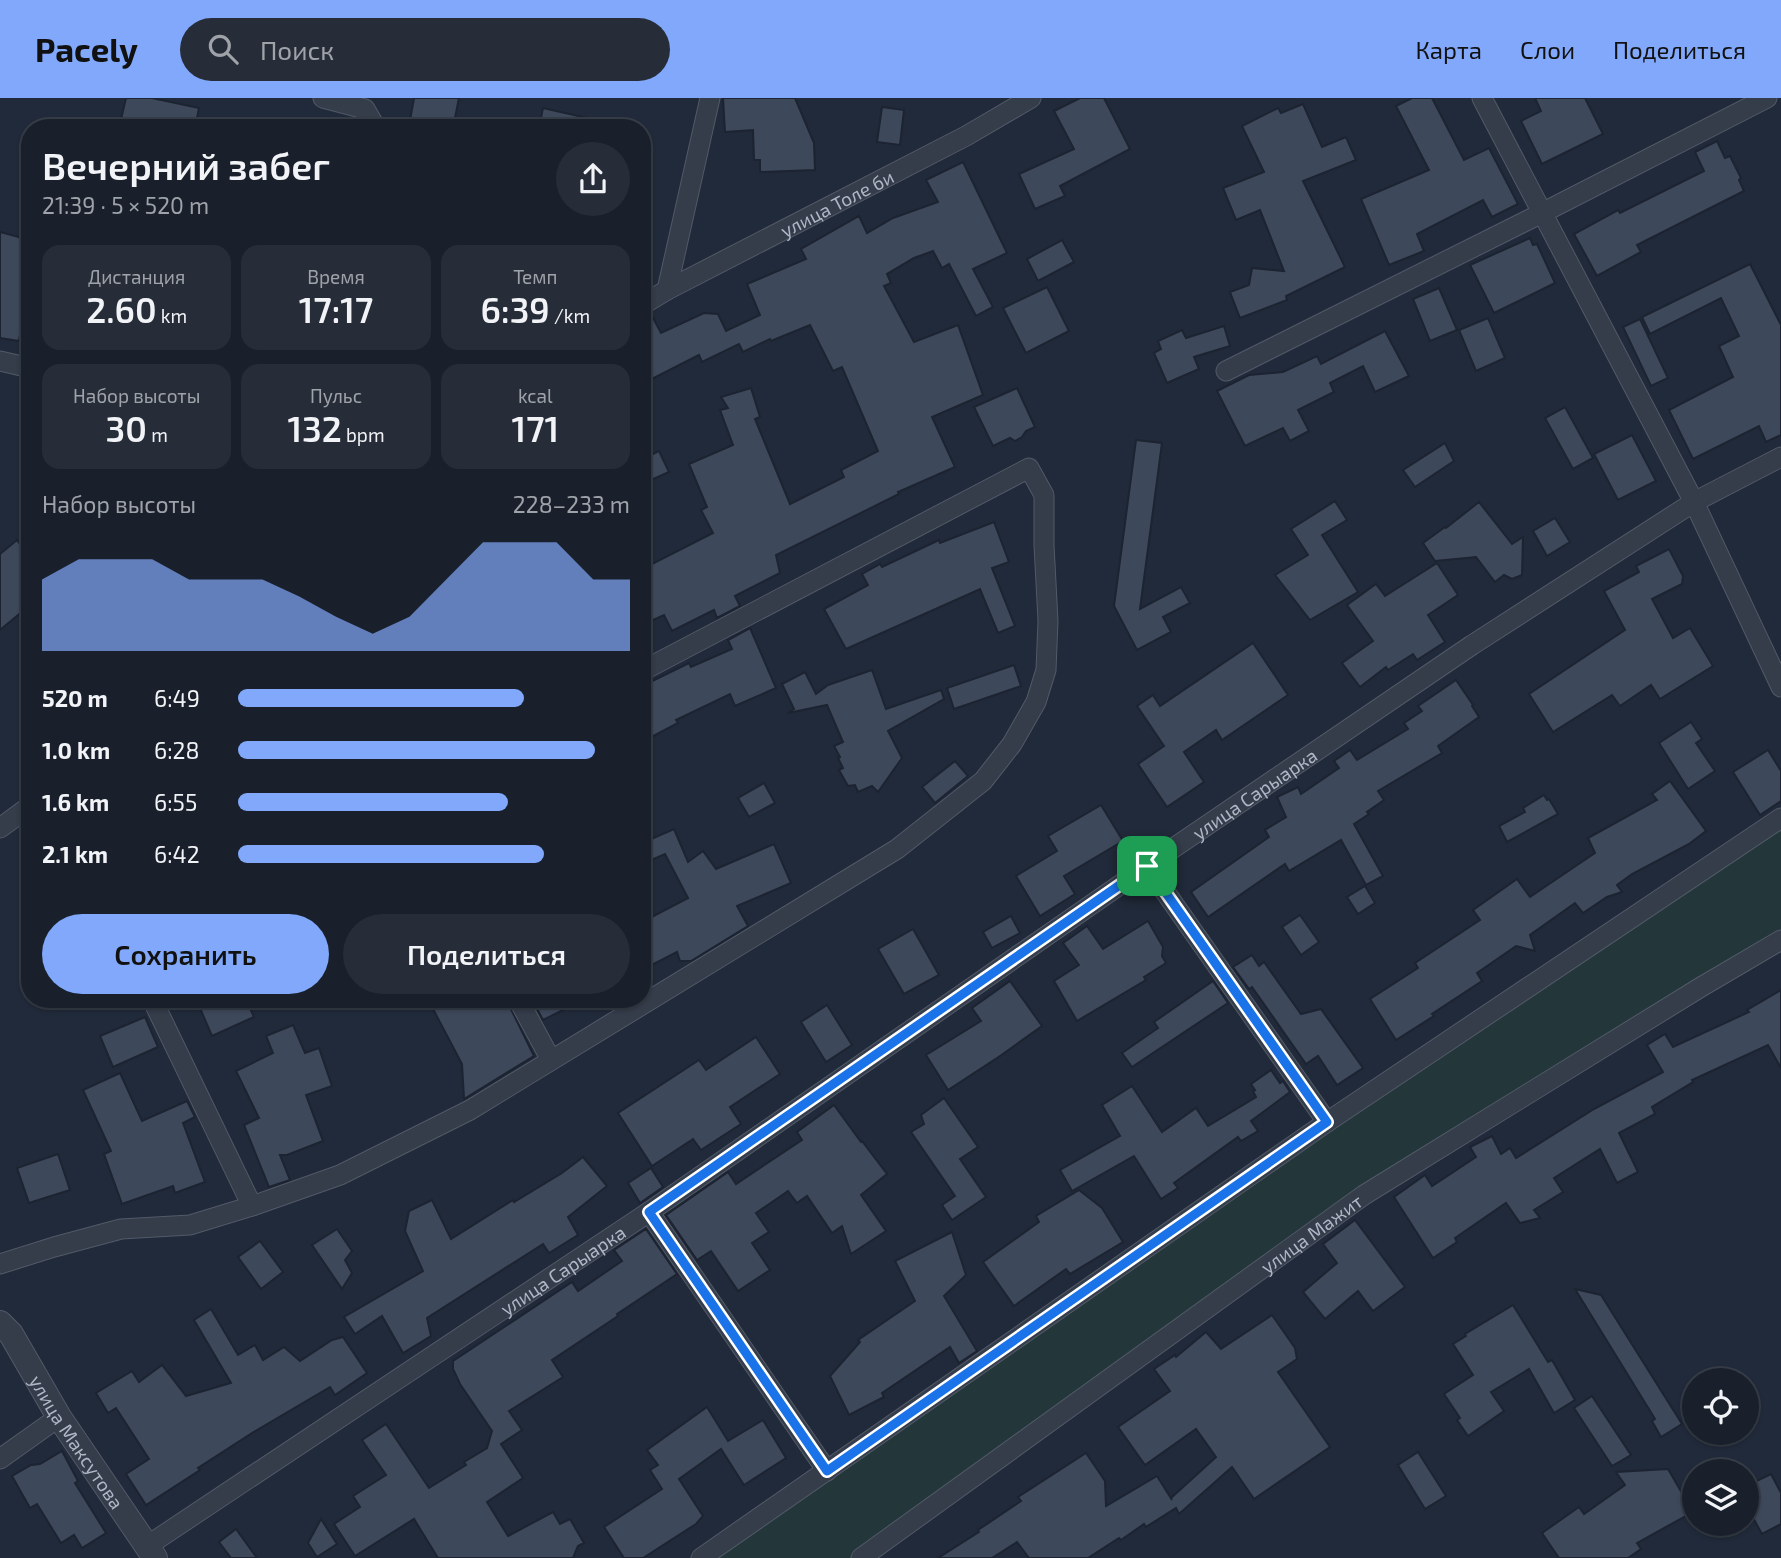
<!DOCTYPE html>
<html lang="ru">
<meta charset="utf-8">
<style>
:root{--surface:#19202c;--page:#262d38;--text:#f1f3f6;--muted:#9fa3a9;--line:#373e48;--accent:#81a8fa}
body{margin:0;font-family:"Exo 2",sans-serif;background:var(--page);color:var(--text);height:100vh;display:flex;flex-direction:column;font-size:26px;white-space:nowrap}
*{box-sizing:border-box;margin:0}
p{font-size:23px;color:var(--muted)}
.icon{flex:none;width:38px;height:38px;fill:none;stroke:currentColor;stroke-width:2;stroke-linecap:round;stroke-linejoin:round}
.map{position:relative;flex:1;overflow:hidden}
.panel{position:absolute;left:21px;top:21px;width:630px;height:889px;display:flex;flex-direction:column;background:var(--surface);border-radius:28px;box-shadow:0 2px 5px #0004,0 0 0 2px var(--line)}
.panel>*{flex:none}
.tools{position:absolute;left:1682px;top:1270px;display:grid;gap:14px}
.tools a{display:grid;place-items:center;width:77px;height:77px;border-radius:50%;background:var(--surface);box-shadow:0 2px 5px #0004,0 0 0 2px var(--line);font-size:35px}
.pin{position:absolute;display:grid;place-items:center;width:60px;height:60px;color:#fff;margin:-30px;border-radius:14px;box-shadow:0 4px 10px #0006}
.round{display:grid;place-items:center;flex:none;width:74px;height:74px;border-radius:37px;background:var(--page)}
.headline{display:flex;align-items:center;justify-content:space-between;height:119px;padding:0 21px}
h1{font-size:38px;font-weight:600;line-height:52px}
.figures{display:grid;grid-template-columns:repeat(3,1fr);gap:10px;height:119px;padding:7px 21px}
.figures div{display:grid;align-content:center;border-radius:18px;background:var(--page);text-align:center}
.figures b{font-size:35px;font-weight:600}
.figures small{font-size:19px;font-weight:400}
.figures p{font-size:19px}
.chart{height:196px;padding:14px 21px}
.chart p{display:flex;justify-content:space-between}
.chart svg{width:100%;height:126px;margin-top:7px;fill:var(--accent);opacity:.7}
.action{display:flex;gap:14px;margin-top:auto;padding:14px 21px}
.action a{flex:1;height:80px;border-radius:42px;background:var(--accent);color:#111;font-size:28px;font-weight:600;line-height:80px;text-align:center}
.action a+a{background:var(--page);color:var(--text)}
ul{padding:0 21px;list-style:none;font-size:23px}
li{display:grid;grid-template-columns:112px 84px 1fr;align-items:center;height:52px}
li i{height:18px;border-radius:9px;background:var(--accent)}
header{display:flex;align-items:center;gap:42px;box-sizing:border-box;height:98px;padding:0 35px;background:var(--accent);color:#111}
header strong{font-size:33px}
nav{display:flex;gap:38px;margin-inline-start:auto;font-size:24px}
.search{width:490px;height:63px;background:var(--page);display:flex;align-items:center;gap:18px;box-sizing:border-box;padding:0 24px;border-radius:38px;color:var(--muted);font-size:26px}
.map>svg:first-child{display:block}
</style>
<header>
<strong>Pacely</strong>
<div class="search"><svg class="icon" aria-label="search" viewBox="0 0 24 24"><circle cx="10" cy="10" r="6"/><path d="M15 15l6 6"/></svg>Поиск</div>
<nav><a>Карта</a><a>Слои</a><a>Поделиться</a></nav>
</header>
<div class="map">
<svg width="1781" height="1460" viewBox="0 0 1781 1460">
<rect width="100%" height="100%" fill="#212a3a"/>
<polygon fill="#23373b" points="1781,730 1781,851 1367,1099 856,1460 692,1460"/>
<g fill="#3d485a" stroke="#1c2331" stroke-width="2">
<polygon points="126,0 152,0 199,10 195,30 119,30"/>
<polygon points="414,0 459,0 453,30 419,30 409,28"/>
<polygon points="723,0 795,0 814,45 815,72 760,74 760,62 754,62 753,32 725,34"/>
<polygon points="1080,0 1104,0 1130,51 1060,88 1065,98 1035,111 1019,76 1074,51 1054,13"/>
<polygon points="1412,0 1432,0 1464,62 1489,50 1518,106 1492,119 1483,102 1417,136 1424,153 1389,167 1361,101 1429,72 1396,8"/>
<polygon points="1535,0 1585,0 1603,36 1542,66 1521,23 1541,13"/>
<polygon points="1303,6 1322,49 1346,39 1356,62 1303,83 1345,169 1286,198 1287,202 1240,220 1230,194 1249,187 1252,170 1284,173 1260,112 1236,122 1223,90 1264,74 1242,28 1278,10 1281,15"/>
<polygon points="882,9 904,12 900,47 877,44"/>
<polygon points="543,10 596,22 595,30 539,30"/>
<polygon points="1717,43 1725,60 1730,58 1741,80 1739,82 1744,93 1637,147 1641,154 1597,178 1574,136 1618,112 1620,115 1704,73 1695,54"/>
<polygon points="963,64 1007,155 973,171 993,209 976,218 949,166 942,170 933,153 914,160 887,176 891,185 884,188 914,244 958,227 983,297 932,319 955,369 898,394 899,396 776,457 780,475 735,498 740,508 717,520 714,512 672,533 664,517 642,527 642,471 713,435 701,412 707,409 689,366 733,347 720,312 728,310 721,299 751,290 760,319 755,321 790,406 844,379 841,372 878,353 842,269 833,273 810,227 771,243 770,241 743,254 739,246 702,264 699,257 642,286 642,219 651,216 661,235 704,215 718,216 726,233 760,217 747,186 806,161 801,151 859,118 867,135 893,120 938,104 926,82"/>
<polygon points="0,134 30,142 30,178 19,243 0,240"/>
<polygon points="1530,140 1533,147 1537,146 1555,185 1494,215 1470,167"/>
<polygon points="1062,142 1074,164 1038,183 1027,161"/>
<polygon points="1750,166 1781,227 1781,337 1766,344 1759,328 1693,361 1669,312 1733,279 1719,248 1739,238 1721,200 1650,236 1642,219"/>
<polygon points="1047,189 1069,233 1026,255 1003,210"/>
<polygon points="1439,190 1457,232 1430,243 1413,201"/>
<polygon points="1488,220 1505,260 1476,273 1459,232"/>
<polygon points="1640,221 1668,280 1651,288 1623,229"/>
<polygon points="1224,228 1230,248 1194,259 1199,271 1167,285 1154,255 1161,251 1158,243 1182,232 1186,240"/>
<polygon points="1385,233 1409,278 1375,294 1363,268 1330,285 1334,294 1298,312 1309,333 1290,343 1283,330 1245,348 1217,293 1249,277 1283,274 1317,258 1321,266"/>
<polygon points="1017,290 1035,329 1026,333 1022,339 1015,343 1010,340 993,348 974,309"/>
<polygon points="1565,309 1593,360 1573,371 1545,320"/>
<polygon points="1632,337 1656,383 1618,402 1594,356"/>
<polygon points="1136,342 1162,345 1140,511 1181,489 1190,505 1163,519 1171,534 1137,552 1114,508"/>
<polygon points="1445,345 1454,363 1415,389 1403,372"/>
<polygon points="659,353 669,374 642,386 642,361"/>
<polygon points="1335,403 1347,422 1322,437 1358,494 1310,522 1275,477 1308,457 1291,431"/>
<polygon points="1479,404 1512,446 1523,439 1522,477 1512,481 1504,477 1495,484 1476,459 1435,463 1423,445 1445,429 1446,430"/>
<polygon points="1555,420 1570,444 1547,458 1533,433"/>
<polygon points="994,424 1009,464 992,470 1015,528 998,535 980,491 846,551 824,511 868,487 862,476 880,466 882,469 939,442 940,445"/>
<polygon points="17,442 30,458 30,507 0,532 0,456"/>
<polygon points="1669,451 1683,478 1682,486 1652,501 1673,540 1690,530 1713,568 1660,601 1651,587 1620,608 1612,597 1553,634 1529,596 1625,532 1604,493 1639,474 1636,468"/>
<polygon points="1437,465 1458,497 1428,517 1445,544 1417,562 1413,556 1388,572 1386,569 1360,589 1342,565 1373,543 1347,507 1376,486 1385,498"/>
<polygon points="750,530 776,590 735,608 730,596 676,622 678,625 642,644 642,588 689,565 691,569 732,551 728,542"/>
<polygon points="1253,545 1288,597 1222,642 1216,632 1184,654 1204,684 1167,709 1138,666 1164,648 1137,608 1153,597 1160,608"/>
<polygon points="1014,567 1021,588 954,611 947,590"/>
<polygon points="872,572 886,611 941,592 944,601 888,633 902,660 878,694 872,688 858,694 855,687 848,688 839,672 843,670 838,660 840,659 834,648 843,644 827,607 788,615 794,611 782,586 805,574 816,596 828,587"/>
<polygon points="1456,582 1473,607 1472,608 1479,619 1438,648 1442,655 1378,693 1384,702 1367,714 1369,716 1354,726 1383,778 1366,787 1341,742 1289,773 1285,766 1208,819 1191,794 1269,739 1265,732 1286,719 1277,699 1298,689 1301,696 1339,670 1334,663 1350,652 1357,662 1408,631 1404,625 1422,613 1418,608"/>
<polygon points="1691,624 1702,641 1696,645 1715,673 1688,691 1659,645"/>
<polygon points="1768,652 1781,673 1781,703 1760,717 1733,674"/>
<polygon points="955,663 968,678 935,705 922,689"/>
<polygon points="1670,683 1706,733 1689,746 1632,776 1617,787 1622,794 1607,799 1583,815 1575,805 1530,837 1535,853 1516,848 1477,875 1482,883 1432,916 1434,918 1396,942 1370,901 1418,870 1415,865 1480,822 1473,812 1517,781 1530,799 1595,755 1588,740 1657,702 1652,696"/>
<polygon points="764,685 775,705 749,719 738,700"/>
<polygon points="1544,697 1547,702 1549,701 1558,716 1507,744 1499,728 1525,714 1523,710"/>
<polygon points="1101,707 1123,743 1064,778 1075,796 1040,818 1016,778 1057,753 1048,738"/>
<polygon points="674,731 688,764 703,753 716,771 774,746 791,785 737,808 748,828 691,863 680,863 677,854 642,872 642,824 688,800 665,756 642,766 642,745"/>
<polygon points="1365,788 1375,805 1358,816 1347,799"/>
<polygon points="1300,817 1319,844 1301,857 1282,829"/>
<polygon points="1011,818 1020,835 992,850 983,834"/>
<polygon points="1148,823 1163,849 1162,858 1166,865 1144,879 1146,882 1077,923 1054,883 1079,867 1063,845 1087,828 1103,851"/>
<polygon points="913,831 939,877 904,896 878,851"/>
<polygon points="1252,857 1259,868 1264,864 1301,916 1321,911 1363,970 1337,987 1318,958 1306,966 1252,889 1249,891 1233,869"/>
<polygon points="1010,883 1042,928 1000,958 948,992 926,957 981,923 972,910"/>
<polygon points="1213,883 1228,905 1132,969 1122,955 1158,930 1154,924"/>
<polygon points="1781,892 1781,970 1768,947 1692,982 1693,984 1652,1009 1655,1016 1619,1035 1638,1074 1617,1085 1600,1051 1554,1080 1563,1094 1534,1112 1540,1120 1520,1125 1506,1105 1455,1140 1457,1144 1433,1160 1394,1099 1425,1077 1432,1088 1476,1059 1470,1049 1492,1038 1501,1056 1510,1050 1516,1060 1594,1011 1663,974 1647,947 1665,936 1673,949 1749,914 1747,912"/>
<polygon points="196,901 246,901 254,919 212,938"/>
<polygon points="453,901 506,901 534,958 464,1001 462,966 433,911"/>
<polygon points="532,901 585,901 543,922"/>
<polygon points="827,907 852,947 826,964 801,924"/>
<polygon points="145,919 158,949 113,969 100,938"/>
<polygon points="293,927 305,955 319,950 332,988 306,997 323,1043 287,1057 280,1057 290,1082 269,1089 244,1027 259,1020 236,973 273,955 266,938"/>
<polygon points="756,939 780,976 730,1009 741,1026 701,1052 693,1041 652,1068 618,1015 699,962 706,972"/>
<polygon points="1271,972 1280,985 1283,983 1290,994 1251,1023 1258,1033 1241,1043 1238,1039 1174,1085 1178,1090 1161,1101 1134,1058 1072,1093 1060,1072 1120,1038 1102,1007 1132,988 1162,1034 1196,1010 1208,1028 1256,999 1253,993 1255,992 1251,986"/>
<polygon points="120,975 142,1023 187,1003 195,1019 183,1025 205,1084 175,1095 173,1088 122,1106 104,1056 111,1053 83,992"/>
<polygon points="944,1000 978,1049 960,1061 986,1099 952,1122 942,1107 955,1098 911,1034 924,1026 921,1017"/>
<polygon points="834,1007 861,1044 862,1043 887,1076 861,1097 886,1133 851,1156 842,1128 832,1135 807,1098 797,1105 788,1093 756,1115 769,1134 752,1145 770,1172 738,1193 711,1153 697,1162 666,1117 728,1074 736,1086 802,1042 797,1034"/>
<polygon points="58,1056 70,1092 29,1105 17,1070"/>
<polygon points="583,1059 607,1088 568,1119 578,1137 549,1155 543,1146 427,1220 431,1238 403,1255 382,1218 355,1236 344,1219 423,1173 405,1133 409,1113 432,1102 451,1141 513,1102 514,1104 562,1075"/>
<polygon points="651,1070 663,1089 640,1105 628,1085"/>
<polygon points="1079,1092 1102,1110 1123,1144 1070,1176 1066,1171 1014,1208 983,1164 1039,1124 1036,1118"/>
<polygon points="1355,1122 1405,1189 1373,1213 1358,1193 1325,1221 1303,1194 1337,1165 1323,1146"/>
<polygon points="337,1131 352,1153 345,1162 352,1175 342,1191 312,1147"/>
<polygon points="646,1131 677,1176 617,1216 618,1218 552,1262 563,1279 509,1313 522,1332 501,1346 523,1380 487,1404 508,1438 553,1414 560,1426 570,1421 584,1445 578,1448 573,1460 438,1460 414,1421 355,1458 334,1426 360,1409 353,1398 386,1377 362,1342 386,1326 429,1390 466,1367 464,1364 487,1350 492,1333 460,1286 453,1271 453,1263 572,1184 578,1193 622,1163 614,1152"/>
<polygon points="952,1134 966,1177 944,1198 977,1253 959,1265 950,1249 882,1295 884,1299 849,1317 830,1278 860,1244 858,1242 915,1203 895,1163"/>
<polygon points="260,1143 283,1174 261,1191 238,1159"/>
<polygon points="1575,1191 1601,1197 1682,1326 1661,1339 1652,1323 1655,1321"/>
<polygon points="1513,1207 1548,1264 1552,1262 1575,1302 1554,1315 1529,1271 1491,1294 1504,1313 1468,1338 1457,1322 1460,1320 1444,1296 1473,1277 1453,1246 1466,1238 1465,1236"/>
<polygon points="211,1211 238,1257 255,1247 263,1262 284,1249 300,1263 332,1242 343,1239 367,1275 335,1297 330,1289 252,1335 198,1370 200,1372 146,1407 126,1376 149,1361 116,1310 108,1315 96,1295 132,1273 139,1284 162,1267 186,1298 231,1285 194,1222"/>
<polygon points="1272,1217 1295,1250 1297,1261 1278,1274 1330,1349 1254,1401 1232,1369 1179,1416 1176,1410 1146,1429 1144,1426 1121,1442 1119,1440 1088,1460 1029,1460 1017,1444 992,1460 938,1460 979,1434 978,1432 1021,1403 1018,1399 1086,1355 1105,1383 1106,1408 1157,1378 1172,1402 1171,1400 1216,1359 1196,1331 1145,1367 1118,1329 1170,1293 1154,1271 1175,1257 1176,1259 1206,1234 1221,1251"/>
<polygon points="1592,1298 1631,1357 1612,1368 1574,1310"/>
<polygon points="707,1309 728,1343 763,1322 786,1360 744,1387 721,1351 679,1381 703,1418 696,1426 643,1460 624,1460 604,1429 662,1391 650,1372 658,1367 647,1352"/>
<polygon points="62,1353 78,1383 75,1385 106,1435 82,1450 74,1437 61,1445 37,1406 30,1410 12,1378 31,1367 40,1366"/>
<polygon points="1418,1354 1446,1398 1425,1411 1398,1367"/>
<polygon points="1668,1371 1693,1414 1637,1445 1641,1451 1628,1460 1559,1460 1542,1435 1579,1409 1584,1416 1625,1387 1616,1374"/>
<polygon points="1771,1376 1781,1395 1781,1426 1762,1436 1746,1407 1746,1388"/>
<polygon points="321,1421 337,1446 317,1459 308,1445"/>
<polygon points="236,1431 257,1460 231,1460 219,1444"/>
</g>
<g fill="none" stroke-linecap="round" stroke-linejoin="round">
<defs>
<g id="minor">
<polyline points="323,0 365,11 376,30"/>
<polyline points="1482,0 1694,404 1781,589"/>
<polyline points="667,192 710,0"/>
<path id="s1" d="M642,207L667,192L966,38L1031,0"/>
<polyline points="0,263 30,270"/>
<polyline points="1226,273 1542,115 1767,0"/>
<polyline points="0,730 30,708"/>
<polyline points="1147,768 1327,1024"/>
<polyline points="152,901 252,1108"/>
<polyline points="518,901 551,962"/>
<polyline points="649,1114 827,1373"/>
<polyline points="0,1166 54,1149 121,1131 190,1127 252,1108 340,1077 470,1012 897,751 983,683 1012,646 1036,604 1046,572 1048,523 1044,447 1044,397 1029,370 642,573"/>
<polyline points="0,1361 59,1319"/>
<path id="s2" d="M147,1448L649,1114L1147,768L1472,547L1694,404L1781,359"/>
<polyline points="701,1460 1327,1024 1781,720"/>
<path id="s3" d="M861,1460L1364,1097L1701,889L1781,842"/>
</g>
<g id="tertiary">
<path id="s4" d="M0,1225L11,1236L59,1319L155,1460"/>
</g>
</defs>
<use href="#minor" stroke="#525a68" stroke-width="21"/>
<use href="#tertiary" stroke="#525a68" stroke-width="26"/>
<use href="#minor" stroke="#353c4a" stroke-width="19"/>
<use href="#tertiary" stroke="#353c4a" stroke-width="24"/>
</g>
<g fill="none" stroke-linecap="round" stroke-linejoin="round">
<defs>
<polygon id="route" points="1147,768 1327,1024 827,1373 649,1114"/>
</defs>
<use href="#route" stroke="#fff" stroke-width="14"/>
<use href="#route" stroke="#1a73e8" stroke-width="9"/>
</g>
<g text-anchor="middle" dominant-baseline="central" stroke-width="6" stroke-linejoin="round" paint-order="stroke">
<g font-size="19" fill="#afb7c7" stroke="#1a212f">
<text stroke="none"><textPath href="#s1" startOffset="220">улица Толе би</textPath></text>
<text stroke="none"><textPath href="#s2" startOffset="1339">улица Сарыарка</textPath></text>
<text stroke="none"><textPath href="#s3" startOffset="555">улица Мажит</textPath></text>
<text stroke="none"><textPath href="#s2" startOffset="499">улица Сарыарка</textPath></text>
<text stroke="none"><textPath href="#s4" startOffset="142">улица Максутова</textPath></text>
</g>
</g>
</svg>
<div class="tools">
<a><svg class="icon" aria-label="locate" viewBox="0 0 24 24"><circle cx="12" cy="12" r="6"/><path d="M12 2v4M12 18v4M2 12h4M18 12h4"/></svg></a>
<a><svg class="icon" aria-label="layers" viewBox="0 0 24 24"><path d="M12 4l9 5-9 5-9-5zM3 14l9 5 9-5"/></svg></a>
</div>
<div class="pin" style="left:1147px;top:768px;background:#1e9e55"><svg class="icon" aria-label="arrive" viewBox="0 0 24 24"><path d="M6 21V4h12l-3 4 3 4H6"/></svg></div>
<section class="panel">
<div class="headline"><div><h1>Вечерний забег</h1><p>21:39 · 5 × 520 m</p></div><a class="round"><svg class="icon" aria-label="share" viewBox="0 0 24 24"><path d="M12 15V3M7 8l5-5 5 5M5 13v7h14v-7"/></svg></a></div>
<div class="figures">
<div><p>Дистанция</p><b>2.60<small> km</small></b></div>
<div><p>Время</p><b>17:17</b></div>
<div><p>Темп</p><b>6:39<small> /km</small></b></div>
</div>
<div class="figures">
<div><p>Набор высоты</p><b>30<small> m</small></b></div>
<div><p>Пульс</p><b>132<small> bpm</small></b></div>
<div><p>kcal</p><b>171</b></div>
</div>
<div class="chart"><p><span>Набор высоты</span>228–233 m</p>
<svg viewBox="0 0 160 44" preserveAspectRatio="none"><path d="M0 44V19L10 12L20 12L30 12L40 19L50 19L60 19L70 25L80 32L90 38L100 32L110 19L120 6L130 6L140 6L150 19L160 19V44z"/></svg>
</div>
<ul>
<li><b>520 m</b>6:49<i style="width:73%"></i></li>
<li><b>1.0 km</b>6:28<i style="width:91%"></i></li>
<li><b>1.6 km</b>6:55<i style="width:69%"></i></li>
<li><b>2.1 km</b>6:42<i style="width:78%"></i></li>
</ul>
<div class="action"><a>Сохранить</a><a>Поделиться</a></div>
</section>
</div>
